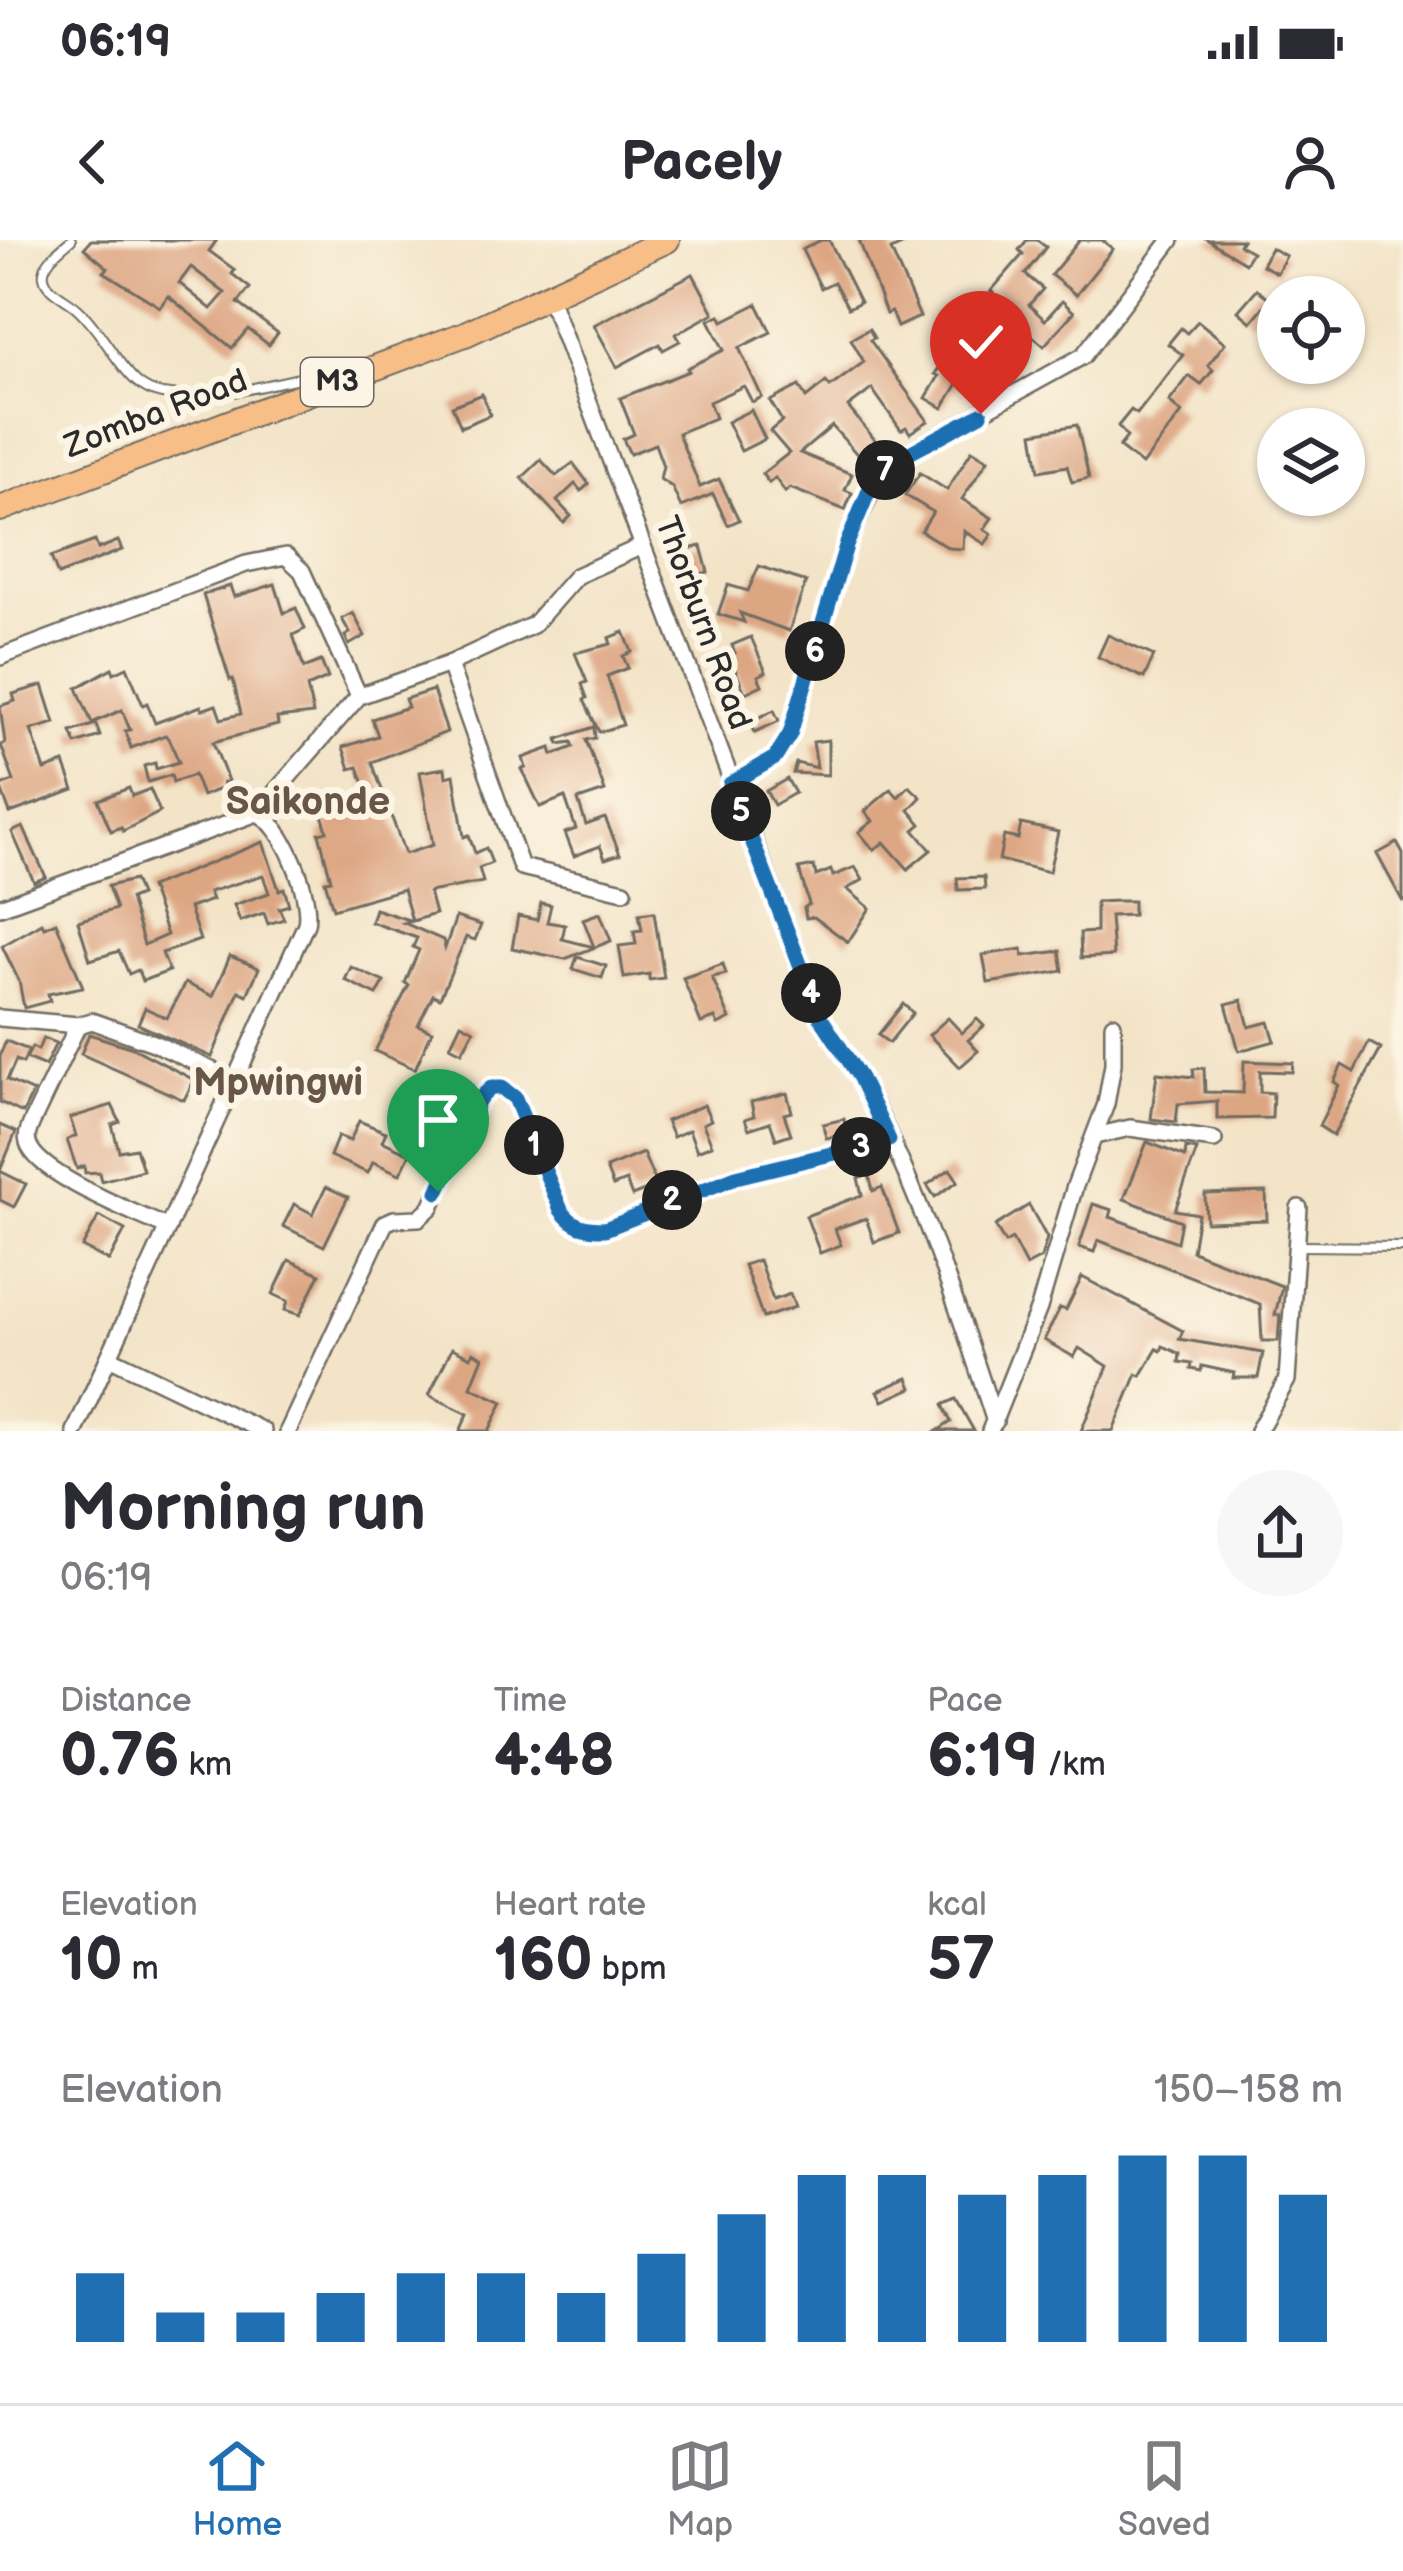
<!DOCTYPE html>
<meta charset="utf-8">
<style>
:root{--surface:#fff;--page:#f7f7f7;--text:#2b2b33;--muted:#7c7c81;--line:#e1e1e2;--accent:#1f6fb2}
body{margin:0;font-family:"Balsamiq Sans",sans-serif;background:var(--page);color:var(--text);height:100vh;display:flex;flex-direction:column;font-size:45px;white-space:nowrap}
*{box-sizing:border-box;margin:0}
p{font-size:39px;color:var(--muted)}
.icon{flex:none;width:66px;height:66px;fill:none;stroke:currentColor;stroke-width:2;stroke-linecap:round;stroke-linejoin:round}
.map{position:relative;height:1191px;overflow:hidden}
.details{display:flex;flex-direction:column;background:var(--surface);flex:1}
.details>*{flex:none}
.controls{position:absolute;left:1257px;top:36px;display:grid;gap:24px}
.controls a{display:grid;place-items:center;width:108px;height:108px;border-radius:50%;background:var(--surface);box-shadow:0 3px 9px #0004;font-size:60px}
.pin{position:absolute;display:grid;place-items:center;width:102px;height:102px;color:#fff;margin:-123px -51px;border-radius:50% 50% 50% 0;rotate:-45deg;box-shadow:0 0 12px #0007}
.pin .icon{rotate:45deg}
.km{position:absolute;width:60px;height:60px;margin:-30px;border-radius:50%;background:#222;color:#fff;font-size:33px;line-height:60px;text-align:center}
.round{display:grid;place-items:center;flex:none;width:126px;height:126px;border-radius:63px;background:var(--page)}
.head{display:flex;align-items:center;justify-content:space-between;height:204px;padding:0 60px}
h1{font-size:66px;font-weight:700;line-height:90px}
.metrics{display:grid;grid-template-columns:repeat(3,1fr);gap:18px;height:204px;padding:12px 60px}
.metrics div{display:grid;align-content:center}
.metrics b{font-size:60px;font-weight:700}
.metrics small{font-size:33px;font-weight:400}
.metrics p{font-size:33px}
.chart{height:336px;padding:24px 60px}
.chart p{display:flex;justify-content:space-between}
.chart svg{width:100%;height:216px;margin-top:12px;stroke:var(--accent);stroke-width:6}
.status{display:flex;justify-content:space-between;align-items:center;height:84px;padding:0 60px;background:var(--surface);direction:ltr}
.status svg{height:33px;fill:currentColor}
header{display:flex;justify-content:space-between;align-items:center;height:156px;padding:0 60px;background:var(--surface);font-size:54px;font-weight:700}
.tab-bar{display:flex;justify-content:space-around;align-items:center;height:168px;border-top:3px solid var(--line);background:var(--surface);font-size:33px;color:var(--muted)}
.tab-bar a{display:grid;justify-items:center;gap:6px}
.tab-bar .on{color:var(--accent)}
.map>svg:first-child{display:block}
</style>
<div class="status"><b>06:19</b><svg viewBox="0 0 49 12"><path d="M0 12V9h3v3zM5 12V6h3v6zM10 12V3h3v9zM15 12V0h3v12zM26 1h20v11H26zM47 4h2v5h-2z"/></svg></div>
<header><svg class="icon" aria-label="back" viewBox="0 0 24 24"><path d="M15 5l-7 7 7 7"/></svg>Pacely<svg class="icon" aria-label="person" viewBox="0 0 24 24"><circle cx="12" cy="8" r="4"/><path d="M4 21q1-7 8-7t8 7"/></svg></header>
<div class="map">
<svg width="1403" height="1191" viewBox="0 0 1403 1191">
<rect width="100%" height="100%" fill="#fcf5e5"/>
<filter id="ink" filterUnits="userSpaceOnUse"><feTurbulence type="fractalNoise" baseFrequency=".00833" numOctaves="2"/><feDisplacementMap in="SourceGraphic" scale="24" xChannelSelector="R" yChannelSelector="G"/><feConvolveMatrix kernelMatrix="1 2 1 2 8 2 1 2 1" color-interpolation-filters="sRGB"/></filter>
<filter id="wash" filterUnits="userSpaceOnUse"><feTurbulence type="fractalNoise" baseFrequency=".004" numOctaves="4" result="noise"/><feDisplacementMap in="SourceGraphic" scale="48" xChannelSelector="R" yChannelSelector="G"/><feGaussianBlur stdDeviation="2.7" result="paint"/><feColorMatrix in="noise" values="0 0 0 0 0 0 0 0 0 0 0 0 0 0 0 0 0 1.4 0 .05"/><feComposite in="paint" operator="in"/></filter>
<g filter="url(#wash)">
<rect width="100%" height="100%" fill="#f3e4c8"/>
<g id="blocks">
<g fill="#dda683" fill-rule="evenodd">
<path d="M91,0H217L209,11L235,30L232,34L250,48L238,63L278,93L269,105L248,89L232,108L168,56L160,67L104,32L108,28L84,8ZM191,27L225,53L211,69L179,43Z"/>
<polygon points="821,0 829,0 860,62 848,68 834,42 821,48 802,10"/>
<polygon points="859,0 913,0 891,10 920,77 897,87 891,72 886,74"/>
<polygon points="1027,0 1037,0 1046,7 1025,34 1043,49 1029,65 1045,80 1062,61 1074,72 1044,106 1017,82 1002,98 982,80 1000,59 991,51 1023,14 1019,10"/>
<polygon points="1080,0 1102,0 1113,9 1076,55 1051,35"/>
<polygon points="1208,0 1242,0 1239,5 1252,12 1245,23"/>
<polygon points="1271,8 1286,16 1277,33 1262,25"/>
<polygon points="693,34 714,73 676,94 680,101 663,110 660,104 617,127 594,85"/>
<polygon points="1257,49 1270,59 1251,82 1238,71"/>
<polygon points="757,64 771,92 739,108 762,157 752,162 744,146 709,162 715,178 678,193 700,247 719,239 739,280 728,285 713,254 681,267 672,247 660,239 663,226 655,204 630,214 623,199 634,194 620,158 689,131 687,128 724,110 709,80 720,75 723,81"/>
<polygon points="1198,81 1225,103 1208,125 1213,130 1201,145 1189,136 1169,162 1182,173 1142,225 1119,207 1127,197 1118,186 1131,170 1137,174 1183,115 1168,104 1181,88 1187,93"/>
<polygon points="869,89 874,98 870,100 928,181 910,193 906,187 901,190 872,149 848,167 880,206 863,221 832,186 800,213 852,234 845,250 852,253 845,270 790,248 785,252 775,238 769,243 762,234 789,213 770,191 782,181 770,161 799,146 806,158 826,142 830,147 864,122 851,99"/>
<polygon points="962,92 985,106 978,116 993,125 980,147 962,137 943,168 926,158 939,136 935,134"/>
<polygon points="482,154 490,175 461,187 452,166"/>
<polygon points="751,170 765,199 741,211 727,182"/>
<polygon points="1077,185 1089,238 1072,242 1067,226 1039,231 1033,193"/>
<polygon points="972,210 988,220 962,259 992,278 984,289 992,294 985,304 964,291 963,309 949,308 921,291 933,272 905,255 920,233 947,250"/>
<polygon points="541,220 556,236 573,223 589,244 581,251 575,244 557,261 571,276 564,283 522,238"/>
<polygon points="95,301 98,309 118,301 122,310 58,335 51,317"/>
<polygon points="701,306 708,332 694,336 684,310"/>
<polygon points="759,326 806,342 789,391 740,373 744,382 718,374 728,345 748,351"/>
<polygon points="275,344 284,373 296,368 305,389 293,395 304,428 321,421 328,438 307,447 313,474 277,478 278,485 213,502 228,541 223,543 225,547 202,556 194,535 173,542 171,535 148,542 144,526 155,523 156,529 179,522 169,499 165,495 131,508 125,491 130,490 122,470 92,483 77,448 112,428 114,433 127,427 143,465 147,463 155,483 201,466 202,470 216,465 221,479 241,474 233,439 230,440 203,355 230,346 234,357"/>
<polygon points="353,373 365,396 349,405 345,396 350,393 342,379"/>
<polygon points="624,392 632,412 623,416 628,428 607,436 623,485 599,492 584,460 587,458 582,444 587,442 575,413 611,404 609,398"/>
<polygon points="1108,395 1154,416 1144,438 1098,417"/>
<polygon points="751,397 766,432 758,436 762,445 745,453 729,415 735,413 732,405"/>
<polygon points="43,445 55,483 31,490 45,530 64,523 74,550 10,573 0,546 14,541 1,505 5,503 0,466 15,461 13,454"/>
<polygon points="433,450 447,492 372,522 405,614 433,605 420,532 445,528 446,537 454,535 464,597 469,595 475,613 486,608 492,623 479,628 483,642 429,652 435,674 412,681 403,649 333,669 325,641 331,640 319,593 327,591 320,568 368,555 358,527 350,529 343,507 378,496 372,479 408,467 405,459"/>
<polygon points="774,470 779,481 755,492 750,482"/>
<polygon points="96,484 100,496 76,504 71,492"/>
<polygon points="594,487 595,498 586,500 605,551 578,560 586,585 605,578 620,614 605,619 600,606 574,616 565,593 576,589 565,557 540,567 522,529 526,528 523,518 551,508 553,515 574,507 572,502 559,504 558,499"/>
<polygon points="828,500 828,535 793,533 796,523 817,528 813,502"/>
<polygon points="787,539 795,553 774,565 766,551"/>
<polygon points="909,546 921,557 909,570 921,584 914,590 931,610 908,629 884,602 874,610 859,592 873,581 865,571 891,549 898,557"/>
<polygon points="129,548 132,556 150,549 160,572 123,591 121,587 111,591 98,560"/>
<polygon points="1021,584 1058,592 1049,632 999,620 1004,596 1018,599"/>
<polygon points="23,587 46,637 34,642 12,592"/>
<polygon points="263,602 279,650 284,648 289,665 279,668 284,679 268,684 264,673 240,681 234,665 269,653 263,635 209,652 212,660 189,668 200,700 162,713 169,731 142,741 138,730 129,734 119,711 90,720 78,681 116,669 108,646 134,640 140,655 130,659 144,705 167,695 150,647"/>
<polygon points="1397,603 1403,614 1403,662 1377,614"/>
<polygon points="814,626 816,636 831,630 833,636 855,627 863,640 847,649 870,668 848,702 814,677 806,678 804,668 809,664 799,629"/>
<polygon points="984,637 985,649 958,650 957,638"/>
<polygon points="1118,661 1133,661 1133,675 1110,676 1113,716 1081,718 1080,693 1096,692 1096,662"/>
<polygon points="541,663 551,665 547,682 565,685 562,699 594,707 583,679 600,673 611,701 565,719 512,708 518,676 537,680"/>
<polygon points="375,669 412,681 404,683 443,700 445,708 456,677 481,685 475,700 466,697 440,758 433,755 418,785 432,791 415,829 375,811 409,745 405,743 419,710 413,707 417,698 371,682"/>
<polygon points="654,672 664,738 649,740 649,734 624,738 619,706 636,704 634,691 642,690 639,674"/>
<polygon points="56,682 83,747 48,754 50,761 24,768 19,741 2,706 42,683 44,687"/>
<polygon points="1022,709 1023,716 1060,711 1063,731 988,743 983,715"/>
<polygon points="230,716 259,728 247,755 239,751 212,817 138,784 145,768 167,778 185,743 213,756"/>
<polygon points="577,717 606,726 602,738 573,729"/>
<polygon points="723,724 726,734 712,737 730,779 718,785 715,778 701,783 683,738"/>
<polygon points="351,727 384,742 377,755 345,740"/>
<polygon points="1242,760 1249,787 1269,782 1275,801 1239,811 1226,764"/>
<polygon points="903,764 913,773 889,803 878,795"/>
<polygon points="948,778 962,793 977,779 984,786 968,800 978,811 960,827 929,795"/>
<polygon points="461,783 474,790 462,812 450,806"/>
<polygon points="89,794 133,808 194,840 184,860 81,814"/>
<polygon points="43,798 56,803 45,826 26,818 32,807 38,810"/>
<polygon points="6,801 29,810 23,823 16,820 7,840 33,852 23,873 0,862 0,815"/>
<polygon points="1369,802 1381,809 1333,895 1319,886 1339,845 1334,842 1342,825 1354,832"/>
<polygon points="1244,821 1293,823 1292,832 1260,831 1260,852 1273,853 1272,878 1217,879 1217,861 1178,864 1176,882 1151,879 1157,833 1194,837 1193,829 1204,828 1205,852 1243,853"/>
<polygon points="787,853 792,872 784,874 791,894 776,899 770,882 749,889 745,879 754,876 751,862"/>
<polygon points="112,865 120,882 112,885 119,911 136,908 143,930 101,941 99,932 85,933 84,926 77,929 67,900 76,896 70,878"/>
<polygon points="704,865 711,880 703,884 712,905 697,911 689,890 673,897 666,881"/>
<polygon points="844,879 847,894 826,898 823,884"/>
<polygon points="359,881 386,892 382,901 410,914 400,934 373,922 368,933 330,916 338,896 350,901"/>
<polygon points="0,885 16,892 0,931 26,944 14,967 0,960"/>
<polygon points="1147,902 1185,917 1186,908 1197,910 1175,970 1198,974 1192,1011 1282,1046 1275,1075 1280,1075 1278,1101 1262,1101 1260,1064 1098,1000 1094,1012 1079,1007 1093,964 1112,970 1110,977 1177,1002 1181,981 1124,959"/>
<polygon points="643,913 657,946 632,956 626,941 613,946 606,928"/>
<polygon points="950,929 958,941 935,957 927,945"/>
<polygon points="869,935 873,951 882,947 899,993 874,1002 866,978 835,989 841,1005 820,1013 806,976 862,955 858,938"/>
<polygon points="326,947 348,957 324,1006 283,986 294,964 313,974"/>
<polygon points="1266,952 1267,980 1206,982 1205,954"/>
<polygon points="1029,965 1047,998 1041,1018 1026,1026 1012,999 1005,1003 995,986"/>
<polygon points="99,976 125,990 109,1021 82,1007"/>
<polygon points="289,1020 320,1034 300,1075 285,1070 288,1061 273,1054"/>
<polygon points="759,1020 773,1060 790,1054 795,1067 763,1078 744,1025"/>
<polygon points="1082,1037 1183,1091 1179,1099 1263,1113 1258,1138 1233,1138 1234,1133 1202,1126 1201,1131 1191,1129 1192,1124 1179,1122 1180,1114 1163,1106 1161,1111 1157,1109 1141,1136 1137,1134 1113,1191 1081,1191 1108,1126 1079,1108 1074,1117 1044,1100 1060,1068 1066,1070"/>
<polygon points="452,1108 471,1117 473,1112 483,1117 471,1147 503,1162 489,1191 460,1191 468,1174 429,1155"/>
<polygon points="908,1138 912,1148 883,1161 878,1151"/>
<polygon points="956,1159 974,1191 937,1191 951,1182 943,1165"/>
</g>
</g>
</g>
<g filter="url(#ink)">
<use href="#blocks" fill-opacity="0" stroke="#716c62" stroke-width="3"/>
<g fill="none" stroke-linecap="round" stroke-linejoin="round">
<defs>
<g id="service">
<path d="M71,0C62,8 41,23 44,37C47,52 68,59 78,69C101,90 117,125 137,142C144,148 152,152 162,154C221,163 279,139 337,131"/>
<polyline points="1298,1006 1403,1007"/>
</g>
<g id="minor">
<path d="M549,57L821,778C831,801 850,817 861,839C918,946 958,1067 995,1182"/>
<polyline points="0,417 246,324 286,316 302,331 359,456"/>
<polyline points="449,424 521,627 624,651"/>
<polyline points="731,545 775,518 790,494 846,306 880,234 909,212 1083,116 1171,0"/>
<polyline points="0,667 257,573 359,456 449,424 533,385 576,336 642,306"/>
<polyline points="0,778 78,785 92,781 154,803 235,841"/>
<path d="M78,785L31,884C28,892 26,896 28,903C37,935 137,973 168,988"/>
<polyline points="1095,896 1130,888 1214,900"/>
<polyline points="109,1117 263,1191"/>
<path d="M75,1191L306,684C312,657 284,583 257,573"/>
<path d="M288,1191L385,983L394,979L419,978L431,967L479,859L491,848H502L515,858L561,970C573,987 585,989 605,989L736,937L889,900"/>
<polyline points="990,1191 1039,1068 1075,946 1106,864 1113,824 1113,784"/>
<polyline points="1258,1191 1287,1140 1299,968"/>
</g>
<polyline id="trunk" points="0,269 465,94 667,0"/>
</defs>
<use href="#service" stroke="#716c62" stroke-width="12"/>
<use href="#minor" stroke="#716c62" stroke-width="20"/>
<use href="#trunk" stroke="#716c62" stroke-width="28"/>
<use href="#service" stroke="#fff" stroke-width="8"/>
<use href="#minor" stroke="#fff" stroke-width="15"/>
<use href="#trunk" stroke="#f7be87" stroke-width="24"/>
</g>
</g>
<g fill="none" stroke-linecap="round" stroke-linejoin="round" filter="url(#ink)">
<defs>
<path id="route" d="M438,952L479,859L491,848H502L515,858L561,970C573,987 585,989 605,989L736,937L889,900L860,838L821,778L730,544L775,518L790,494L846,306L870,248L893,222L981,174"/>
</defs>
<use href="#route" stroke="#fff" stroke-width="24"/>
<use href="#route" stroke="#1f6fb2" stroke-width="15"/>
</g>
<g text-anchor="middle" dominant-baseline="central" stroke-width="12" stroke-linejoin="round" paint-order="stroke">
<rect fill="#fcf5e5" stroke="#6a6863" stroke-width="3" x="301" y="118" width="72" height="48" rx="9"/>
<g font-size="30" font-weight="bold" fill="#2b2b2b">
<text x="337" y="142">M3</text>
</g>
<g font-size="33" fill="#2b2b2b" stroke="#fcf5e5">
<text transform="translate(156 174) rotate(-21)">Zomba Road</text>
<text transform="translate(703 383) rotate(70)">Thorburn Road</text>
</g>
<g font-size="39" font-weight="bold" fill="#69564a" stroke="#fcf5e5">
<text x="308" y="562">Saikonde</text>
<text x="278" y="843">Mpwingwi</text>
</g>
</g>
</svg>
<div class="controls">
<a><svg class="icon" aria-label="locate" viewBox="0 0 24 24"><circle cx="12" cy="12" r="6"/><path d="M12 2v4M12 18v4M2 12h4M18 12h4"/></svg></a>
<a><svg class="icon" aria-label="layers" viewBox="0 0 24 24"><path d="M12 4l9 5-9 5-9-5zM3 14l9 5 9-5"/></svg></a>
</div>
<div class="pin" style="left:438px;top:952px;background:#1e9e55"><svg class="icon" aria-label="arrive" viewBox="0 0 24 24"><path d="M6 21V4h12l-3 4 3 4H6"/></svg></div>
<div class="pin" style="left:981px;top:174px;background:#d93025"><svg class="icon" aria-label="check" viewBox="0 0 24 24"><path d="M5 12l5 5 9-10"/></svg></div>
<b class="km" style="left:534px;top:905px">1</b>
<b class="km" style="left:672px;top:960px">2</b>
<b class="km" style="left:861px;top:907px">3</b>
<b class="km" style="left:811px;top:753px">4</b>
<b class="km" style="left:741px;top:571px">5</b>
<b class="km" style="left:815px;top:411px">6</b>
<b class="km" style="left:885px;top:230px">7</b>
</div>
<section class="details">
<div class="head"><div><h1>Morning run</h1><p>06:19</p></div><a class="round"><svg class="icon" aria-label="share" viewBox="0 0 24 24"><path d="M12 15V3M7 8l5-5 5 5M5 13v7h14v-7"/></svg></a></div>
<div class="metrics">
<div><p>Distance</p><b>0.76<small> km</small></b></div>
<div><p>Time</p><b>4:48</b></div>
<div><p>Pace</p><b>6:19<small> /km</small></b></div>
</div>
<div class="metrics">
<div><p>Elevation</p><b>10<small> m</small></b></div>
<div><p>Heart rate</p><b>160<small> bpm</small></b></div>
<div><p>kcal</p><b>57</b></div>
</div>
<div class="chart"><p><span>Elevation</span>150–158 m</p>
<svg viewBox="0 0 160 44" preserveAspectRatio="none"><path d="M5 44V30M15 44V38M25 44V38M35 44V34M45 44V30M55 44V30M65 44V34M75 44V26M85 44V18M95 44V10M105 44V10M115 44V14M125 44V10M135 44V6M145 44V6M155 44V14"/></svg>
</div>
</section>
<nav class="tab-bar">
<a class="on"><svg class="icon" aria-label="home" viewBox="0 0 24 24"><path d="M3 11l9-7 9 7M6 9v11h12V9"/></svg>Home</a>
<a><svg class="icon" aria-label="map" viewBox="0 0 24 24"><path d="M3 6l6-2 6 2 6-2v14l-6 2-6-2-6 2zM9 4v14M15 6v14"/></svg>Map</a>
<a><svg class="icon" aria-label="saved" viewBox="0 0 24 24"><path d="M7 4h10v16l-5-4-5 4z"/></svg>Saved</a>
</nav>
